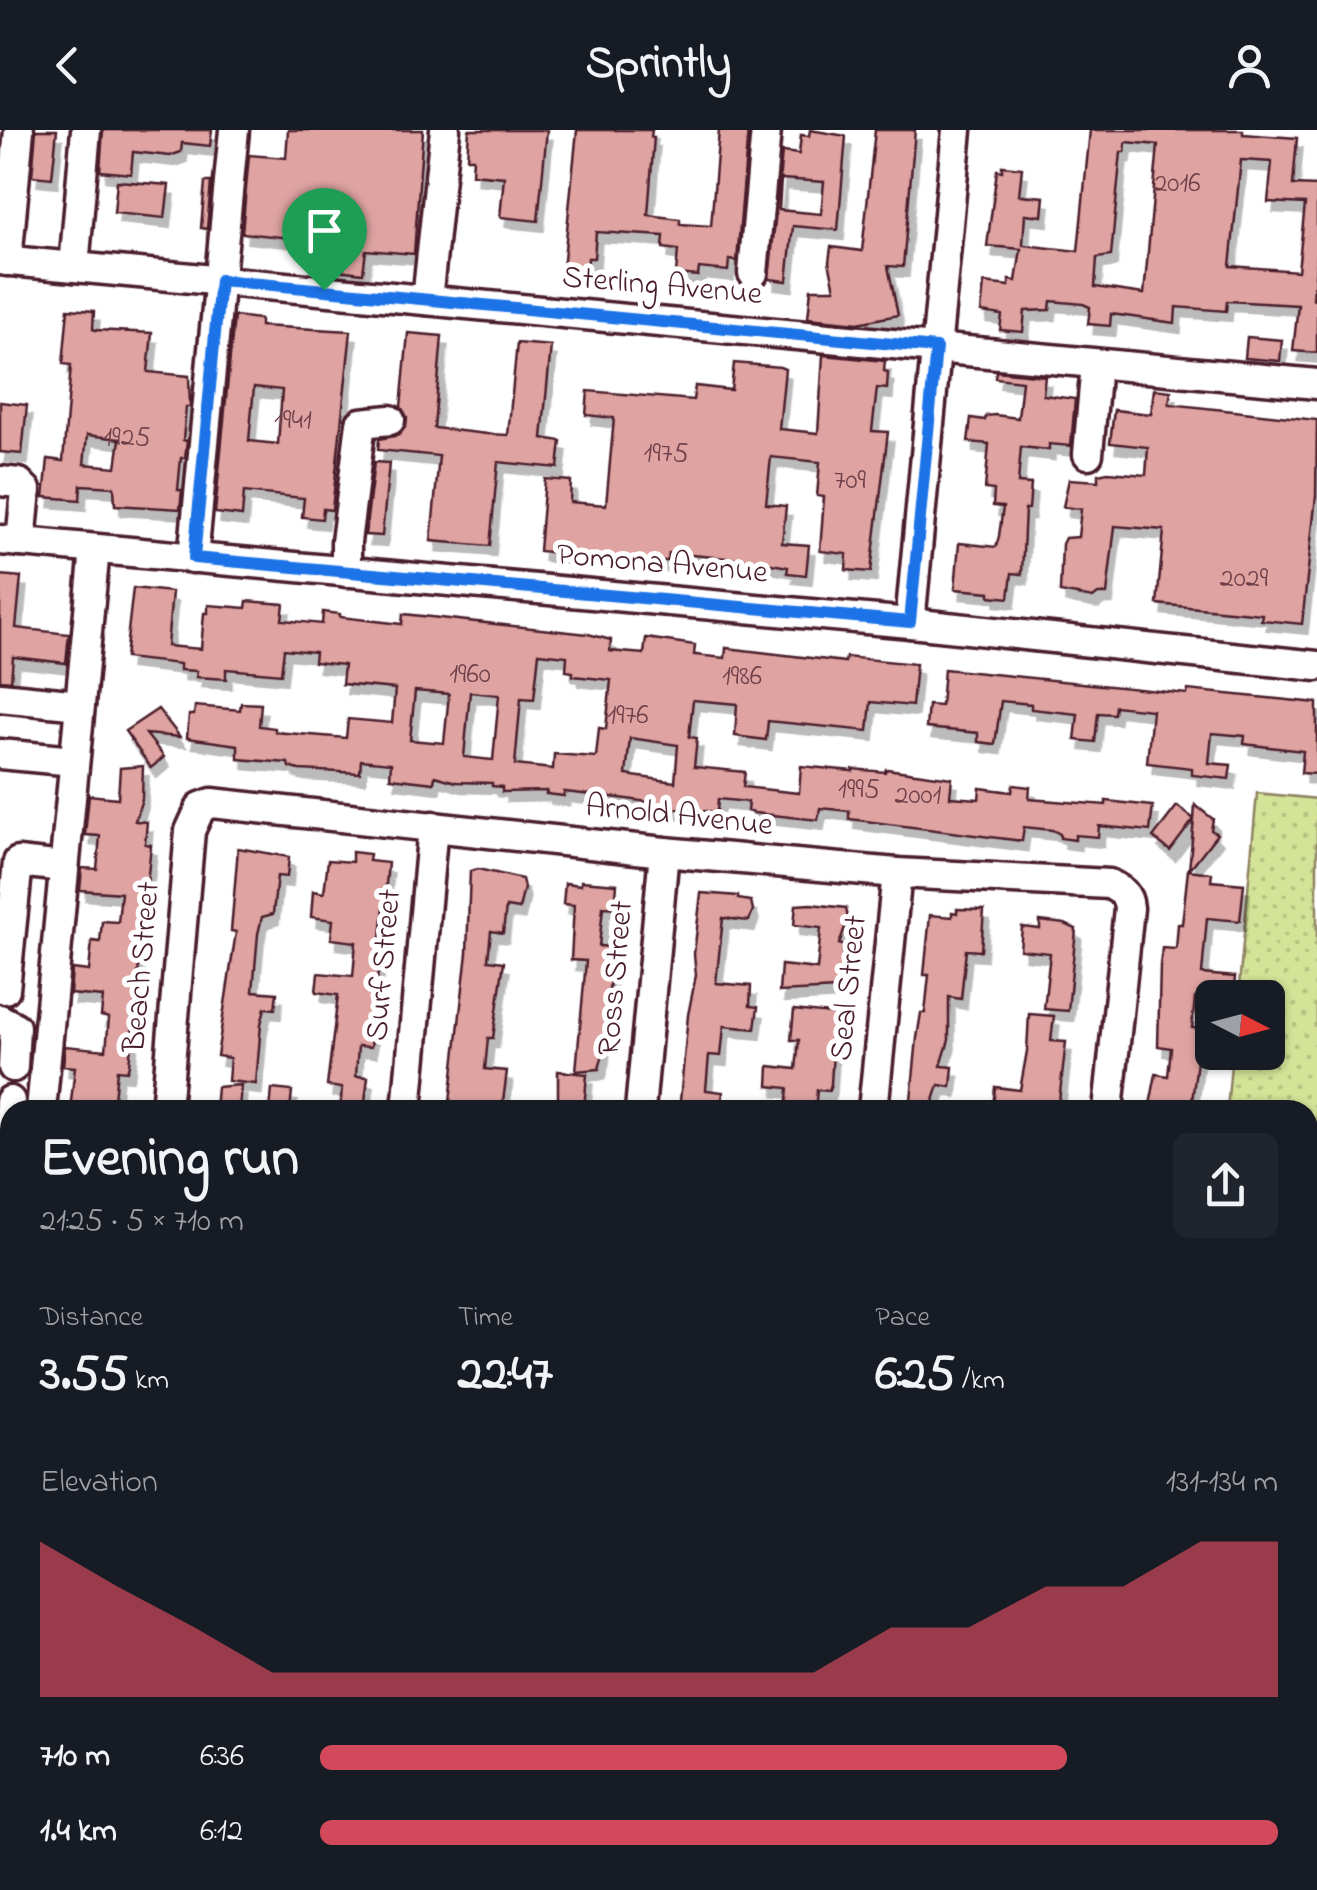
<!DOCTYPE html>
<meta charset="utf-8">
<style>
:root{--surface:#171b24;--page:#20242c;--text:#f1f3f6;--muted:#9ea1a6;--accent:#d1495b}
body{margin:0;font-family:"Indie Flower",sans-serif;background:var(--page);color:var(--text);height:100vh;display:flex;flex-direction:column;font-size:38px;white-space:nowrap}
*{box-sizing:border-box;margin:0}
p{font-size:32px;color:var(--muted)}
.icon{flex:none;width:55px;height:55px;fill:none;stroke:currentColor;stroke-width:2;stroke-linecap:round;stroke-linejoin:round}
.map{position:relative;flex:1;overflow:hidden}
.sheet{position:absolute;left:0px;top:970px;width:1318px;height:790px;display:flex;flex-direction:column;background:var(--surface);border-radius:30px 30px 0 0;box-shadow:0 2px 8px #0004}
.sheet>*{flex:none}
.needle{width:65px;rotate:96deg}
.buttons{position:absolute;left:1195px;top:850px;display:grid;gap:20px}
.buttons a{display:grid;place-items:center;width:90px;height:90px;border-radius:15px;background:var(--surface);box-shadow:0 2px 8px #0004;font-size:50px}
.pin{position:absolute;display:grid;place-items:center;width:85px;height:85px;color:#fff;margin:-102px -42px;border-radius:50% 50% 50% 0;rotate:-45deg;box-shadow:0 0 10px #0007}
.pin .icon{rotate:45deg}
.round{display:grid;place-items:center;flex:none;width:105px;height:105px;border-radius:15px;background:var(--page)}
.overview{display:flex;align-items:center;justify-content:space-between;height:170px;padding:0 40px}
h1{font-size:55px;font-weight:700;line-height:75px}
.stats{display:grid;grid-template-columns:repeat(3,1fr);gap:15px;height:170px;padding:10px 40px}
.stats div{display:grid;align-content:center}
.stats b{font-size:50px;font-weight:700}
.stats small{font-size:28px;font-weight:400}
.stats p{font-size:28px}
.chart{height:280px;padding:20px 40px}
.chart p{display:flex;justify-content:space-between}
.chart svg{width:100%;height:180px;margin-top:10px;fill:var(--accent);opacity:.7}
ul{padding:0 40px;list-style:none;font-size:32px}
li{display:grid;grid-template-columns:160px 120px 1fr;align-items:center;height:75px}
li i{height:25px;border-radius:12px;background:var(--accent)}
header{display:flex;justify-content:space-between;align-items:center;height:130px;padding:0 40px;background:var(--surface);font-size:45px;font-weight:700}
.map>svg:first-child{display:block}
</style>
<header><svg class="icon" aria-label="back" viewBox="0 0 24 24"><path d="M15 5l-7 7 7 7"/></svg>Sprintly<svg class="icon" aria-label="person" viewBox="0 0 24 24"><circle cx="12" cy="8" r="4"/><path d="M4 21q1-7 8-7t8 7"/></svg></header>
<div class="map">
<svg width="1317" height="1760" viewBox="0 0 1317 1760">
<defs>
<pattern id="park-dots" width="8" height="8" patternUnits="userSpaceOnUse" patternTransform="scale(2.5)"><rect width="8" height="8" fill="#d3e397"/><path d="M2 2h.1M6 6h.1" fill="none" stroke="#b7c282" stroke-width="1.8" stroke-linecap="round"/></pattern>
<filter id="shadow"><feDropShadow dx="5.5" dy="10" stdDeviation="0" flood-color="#0004"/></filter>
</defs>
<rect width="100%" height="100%" fill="#fff"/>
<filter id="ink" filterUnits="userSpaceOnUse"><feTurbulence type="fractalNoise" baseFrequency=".01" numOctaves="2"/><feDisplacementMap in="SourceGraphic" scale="20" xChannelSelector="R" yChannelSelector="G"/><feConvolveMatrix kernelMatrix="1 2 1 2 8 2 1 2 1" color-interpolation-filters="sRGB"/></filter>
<g filter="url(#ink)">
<polygon fill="url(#park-dots)" stroke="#8e8161" stroke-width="2.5" points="1257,663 1317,669 1317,1048 1308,1047 1308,980 1227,980 1232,923 1268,922 1268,868 1238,867"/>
<g fill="#dfa4a2" stroke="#4a1f2b" stroke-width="2.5" fill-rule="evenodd" filter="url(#shadow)">
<polygon points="36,0 57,0 52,48 32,46"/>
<polygon points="103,0 212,0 210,16 182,13 181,22 170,26 133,22 131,44 100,41"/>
<polygon points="288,0 423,0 414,124 366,120 363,143 327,139 330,112 242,103 249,25 286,28"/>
<polygon points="469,0 547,0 538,91 500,87 504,47 472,44 473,28 467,28"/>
<polygon points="577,0 652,0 651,7 654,7 648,85 680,89 680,94 711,96 719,0 748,0 737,131 729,130 728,141 699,138 698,146 676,144 678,120 663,118 664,106 596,102 594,128 588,128 587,141 563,139"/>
<path d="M810,0L846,6L838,100L793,96L787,151L769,149L782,22L799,24L801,5L809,6ZM781,49L824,52L821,84L779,80Z"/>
<polygon points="875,0 915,0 903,137 888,136 898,185 858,193 808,188 811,159 835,159 829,132 831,117 862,121"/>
<path d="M1090,0H1243V4L1297,8L1293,55L1317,56V121L1313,169H1317V223L1293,221L1298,175L1227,171L1226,181L1176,177L1175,193L1111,184L1110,196L1088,194L1090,177L1083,174L1051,171L1050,180L1025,181L1023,202L1000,200L1002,185L981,182L984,153L1009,156V150L1016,151L1021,119L987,116L997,40L1002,41V36L1022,38L1019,65L1044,67L1042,86L1025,84L1023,115L1078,121ZM1126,12L1158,15L1144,164L1095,157L1097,128L1111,126L1121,22H1125ZM1241,30L1272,32L1268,72L1305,74L1298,141L1230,136Z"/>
<polygon points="117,51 169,55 165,88 114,83"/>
<polygon points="205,52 211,52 207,99 201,98"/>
<path d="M68,179L94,181L93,199L96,200L152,203L148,242L189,246L190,277H186L183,310L187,311L185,328H181L178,360H182L180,379L115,375L114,357L81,355L80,370L44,367L48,329L63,331L71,235L63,234ZM87,305L120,309L116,337L84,334Z"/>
<path d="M234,186L260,189V196L351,201L332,380L323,379L322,389L302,387L304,368L244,362L242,386L215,383ZM254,257L282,260L278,314L249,311Z"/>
<polygon points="408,203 442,206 434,298 487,304 508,305 517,213 551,216 542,308 561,311 558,338 498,332 490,416 431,411 439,326 378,320 379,309 399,305 406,296 407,287 401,277"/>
<polygon points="1247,207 1282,210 1280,231 1245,228"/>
<polygon points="823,225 885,231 884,241 888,242 887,259 877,258 872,301 888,302 871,442 846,440 847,424 820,421 824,367 817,366 820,332 771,327 766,374 786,376 782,413 809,415 806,445 787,443 788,437 749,430 669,423 668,431 627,431 539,421 545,349 571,351 570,372 606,375 614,288 586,285 588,261 693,270 695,256 731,260 734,233 780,237 785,239 779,299 818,303"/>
<polygon points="996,241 1045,246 1043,265 1075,269 1071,316 1049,314 1049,320 1021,317 1018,353 1031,354 1029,379 1025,379 1022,444 1012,443 1009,468 990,466 990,462 955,459 959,413 996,417 999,406 1003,377 993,376 994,360 985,359 989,314 968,312 971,288 985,290 986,286 995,285 1018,288 1022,251 995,248"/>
<polygon points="1154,259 1171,261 1169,274 1317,290 1316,366 1302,494 1261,490 1262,484 1157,474 1164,400 1115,396 1107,464 1098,464 1093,468 1060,462 1062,414 1065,408 1078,407 1081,379 1063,377 1069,349 1098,351 1098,344 1108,342 1146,345 1148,317 1110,313 1114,280 1151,284"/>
<polygon points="0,272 27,275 22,324 0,322"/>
<polygon points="374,332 389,333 382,406 365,405"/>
<polygon points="0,445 21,447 16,498 69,504 66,533 13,527 11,551 0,550"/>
<path d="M133,458L172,462L167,516L201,519L204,483H208V475L246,478L247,471L284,474L282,490L322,494L323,482L340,484V487L402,494L403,484L588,504L611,510L610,521L644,524L646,508L695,515L694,525L725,528L726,518L845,532L846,527L916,534L912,576L871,572L868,601L768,591L766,610L735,606L737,574L693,570L689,607L697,608L694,637L745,642L743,657L799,663L801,636L853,641V639L885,642L886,639L952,648L950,667L979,669L980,658L1012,662L1013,655L1030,657L1029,669L1106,675V671L1153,676L1150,701L1099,696L1098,707L1075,705V710L1060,708V704L1052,700L1024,697L1022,711L849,689V681L820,678L818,690L754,683L747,681L748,672L718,669L717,682L654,677L655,673L620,668L564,662V666L546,664L547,661L502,662V657L492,656V653L456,652L435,646L434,653L390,648L391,633L361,630L360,643L299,640L289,637L288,633L238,629V615L187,608L189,585H194L195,576L240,580L241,573L261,574L259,596L275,598V602L346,608L348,589L392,593L395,559L342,554L344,535L314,532L315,522L284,519L281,544L226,539V549L196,547L197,541L180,540V534L125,528ZM539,523L567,526L566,541L573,542V546L611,550L606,599L599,598L596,627L554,624L553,639L515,635L521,568L534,569ZM415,561L449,564L444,613L410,610ZM470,562L499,565L493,630L464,627ZM630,608L678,615L675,652L626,645Z"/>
<polygon points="944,539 1187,564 1188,560 1317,573 1317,644 1301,643 1303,621 1244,614 1245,606 1212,603 1209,633 1231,635 1229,649 1192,645 1192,638 1147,633 1152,580 1115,576 1114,584 1098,583 1095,612 1075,610 1078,584 1031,579 1031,574 1001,571 995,614 978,612 978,603 926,598 928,575 941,576"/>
<polygon points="158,579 180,607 146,604 164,627 151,638 125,601"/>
<polygon points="143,636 142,669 135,691 147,692 145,714 151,715 129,935 127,941 117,940 113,980 70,980 75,937 63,936 65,916 106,920 109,888 101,886 103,867 70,864 72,839 89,841 92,811 100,812 102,791 118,792 121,763 80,760 82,738 97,739 100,706 85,705 89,665 118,668 120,638"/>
<polygon points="1195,675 1213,689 1211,700 1217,704 1189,740 1194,689 1170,721 1153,707 1177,676 1194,689"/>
<polygon points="238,718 289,727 287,747 277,746 273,784 262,787 258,804 253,861 277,863 275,879 265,878 261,894 256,954 228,951 230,928 217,926 236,802 231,801"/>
<polygon points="352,722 370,724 369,731 388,733 371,917 358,916 356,946 368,947 364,980 340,980 342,958 327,956 338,865 316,862 318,843 353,846 356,812 331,809 333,790 311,787 313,761 324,763 328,730 352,732"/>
<polygon points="478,739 522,749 524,758 519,779 506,777 503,803 491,801 488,830 504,832 493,908 488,908 485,939 507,941 502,980 449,980 467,823 470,741"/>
<polygon points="1188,740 1212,743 1211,751 1244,754 1240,791 1207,788 1202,844 1235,847 1233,868 1195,868 1192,898 1212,900 1212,923 1198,922 1192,972 1179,971 1178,980 1149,980 1156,944 1168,946 1171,918 1158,916 1160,835 1162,818 1176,819 1178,794 1182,794"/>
<polygon points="581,751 617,754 615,778 603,777 599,816 613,817 603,924 599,939 576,941 586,831 571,830 574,775 563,774 565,753 581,755"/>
<polygon points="701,763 738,766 738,769 751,771 753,780 749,791 723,788 716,853 751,856 750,876 758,877 755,899 724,896 721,926 709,925 706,960 723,962 721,980 692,980 693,972 680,971 688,885 696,845 694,824"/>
<polygon points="811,774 846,778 848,789 839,814 843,815 842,844 837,859 779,862 781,835 817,839 821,798 794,795 796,775"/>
<polygon points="957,779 984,780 981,821 966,820 961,869 949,867 949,910 941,936 953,937 951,957 939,955 931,980 910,980 917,908 921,883 925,883 929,845 924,845 930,785 952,787 952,782 957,783"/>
<polygon points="1040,791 1065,794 1076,799 1068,881 1044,879 1050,823 1020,820 1022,797 1040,799"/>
<polygon points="794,880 840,885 838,907 834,906 831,954 829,961 817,960 815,980 786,980 788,958 768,956 769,936 796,939 799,910 791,910"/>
<polygon points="1029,884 1054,886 1051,911 1066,912 1058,980 993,977 995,957 1020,960 1027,921"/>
<polygon points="558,941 587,944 584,980 558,979"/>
<polygon points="241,955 239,980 215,980 217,957"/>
<polygon points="272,959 292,961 290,980 270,980"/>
</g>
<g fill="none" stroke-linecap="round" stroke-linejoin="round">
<defs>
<g id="minor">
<polyline points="0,130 1317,254"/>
<polyline points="7,131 19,0"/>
<polyline points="74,137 86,0"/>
<polyline points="753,143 766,0"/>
<polyline points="427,170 445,0"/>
<polyline points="1088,324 1096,234"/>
<polyline points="0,351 19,353 26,360 21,412"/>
<polyline points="0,410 910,493 1317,536"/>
<polyline points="193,428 234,0"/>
<polyline points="346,442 346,412 361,293 390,290"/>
<polyline points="910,493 957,0"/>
<polyline points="0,567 80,575"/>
<polyline points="0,624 74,631"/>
<polyline points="5,859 18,732 64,737"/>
<polyline points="0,889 15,897 13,937"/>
<polyline points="41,980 95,419"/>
<path d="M166,980L190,701L201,677L212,673L664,722L897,743L1109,754C1121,760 1128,764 1129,778L1108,980"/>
<polyline points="407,980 433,696"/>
<polyline points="640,980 664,722"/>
<polyline points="873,980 897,743"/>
<polyline points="0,1082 10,971"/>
<polyline points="1308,1131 1317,1132"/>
<polyline points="0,1166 10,1167"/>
<polyline points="1308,1293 1317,1294"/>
<polyline points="0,1543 10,1544"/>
<polyline points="1308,1663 1317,1664"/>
<polyline points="12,1760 13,1750"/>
<polyline points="841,1760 842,1750"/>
<polyline points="1038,1760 1039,1750"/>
</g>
</defs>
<use href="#minor" stroke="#4a1f2b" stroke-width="35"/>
<use href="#minor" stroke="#fff" stroke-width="28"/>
</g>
</g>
<g fill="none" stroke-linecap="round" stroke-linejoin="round" filter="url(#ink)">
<defs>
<polygon id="route" points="220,150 936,218 910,492 194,428"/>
</defs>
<use href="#route" stroke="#fff" stroke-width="20"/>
<use href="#route" stroke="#1a73e8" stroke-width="12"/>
</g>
<g text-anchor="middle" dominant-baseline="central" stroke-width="10" stroke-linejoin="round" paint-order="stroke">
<g font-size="28" fill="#6f4049">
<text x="1177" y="54">2016</text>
<text x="293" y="291">1941</text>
<text x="127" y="308">1925</text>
<text x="666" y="324">1975</text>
<text x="850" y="351">709</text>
<text x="1244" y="449">2029</text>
<text x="470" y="545">1960</text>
<text x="742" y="547">1986</text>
<text x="628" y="586">1976</text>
<text x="859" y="660">1995</text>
<text x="918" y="666">2001</text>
</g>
<g font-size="32" fill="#4a1f2b" stroke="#fff">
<text transform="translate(662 157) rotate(5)">Sterling Avenue</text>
<text transform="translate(662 435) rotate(5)">Pomona Avenue</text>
<text transform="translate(679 687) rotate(6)">Arnold Avenue</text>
<text transform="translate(385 835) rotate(-85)">Surf Street</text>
<text transform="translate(143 837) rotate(-85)">Beach Street</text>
<text transform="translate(617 848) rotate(-85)">Ross Street</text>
<text transform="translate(850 858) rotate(-84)">Seal Street</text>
</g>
</g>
</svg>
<div class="buttons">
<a><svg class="needle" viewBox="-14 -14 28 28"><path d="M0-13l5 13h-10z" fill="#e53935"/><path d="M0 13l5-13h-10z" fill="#9ea1a6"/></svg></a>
</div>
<div class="pin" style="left:324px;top:160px;background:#1e9e55"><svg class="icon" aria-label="arrive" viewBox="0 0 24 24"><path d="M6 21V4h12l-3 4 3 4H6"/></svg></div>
<section class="sheet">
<div class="overview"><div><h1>Evening run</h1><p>21:25 · 5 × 710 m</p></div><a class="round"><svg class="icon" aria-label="share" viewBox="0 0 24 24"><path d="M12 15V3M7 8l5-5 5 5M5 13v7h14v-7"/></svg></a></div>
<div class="stats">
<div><p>Distance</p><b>3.55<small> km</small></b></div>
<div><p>Time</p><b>22:47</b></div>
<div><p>Pace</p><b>6:25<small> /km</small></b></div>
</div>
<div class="chart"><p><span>Elevation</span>131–134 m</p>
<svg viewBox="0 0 160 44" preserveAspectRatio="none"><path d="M0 44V6L10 17L20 27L30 38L40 38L50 38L60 38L70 38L80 38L90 38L100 38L110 27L120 27L130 17L140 17L150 6L160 6V44z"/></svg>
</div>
<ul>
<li><b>710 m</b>6:36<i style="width:78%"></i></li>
<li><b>1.4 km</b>6:12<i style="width:100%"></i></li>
</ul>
</section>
</div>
